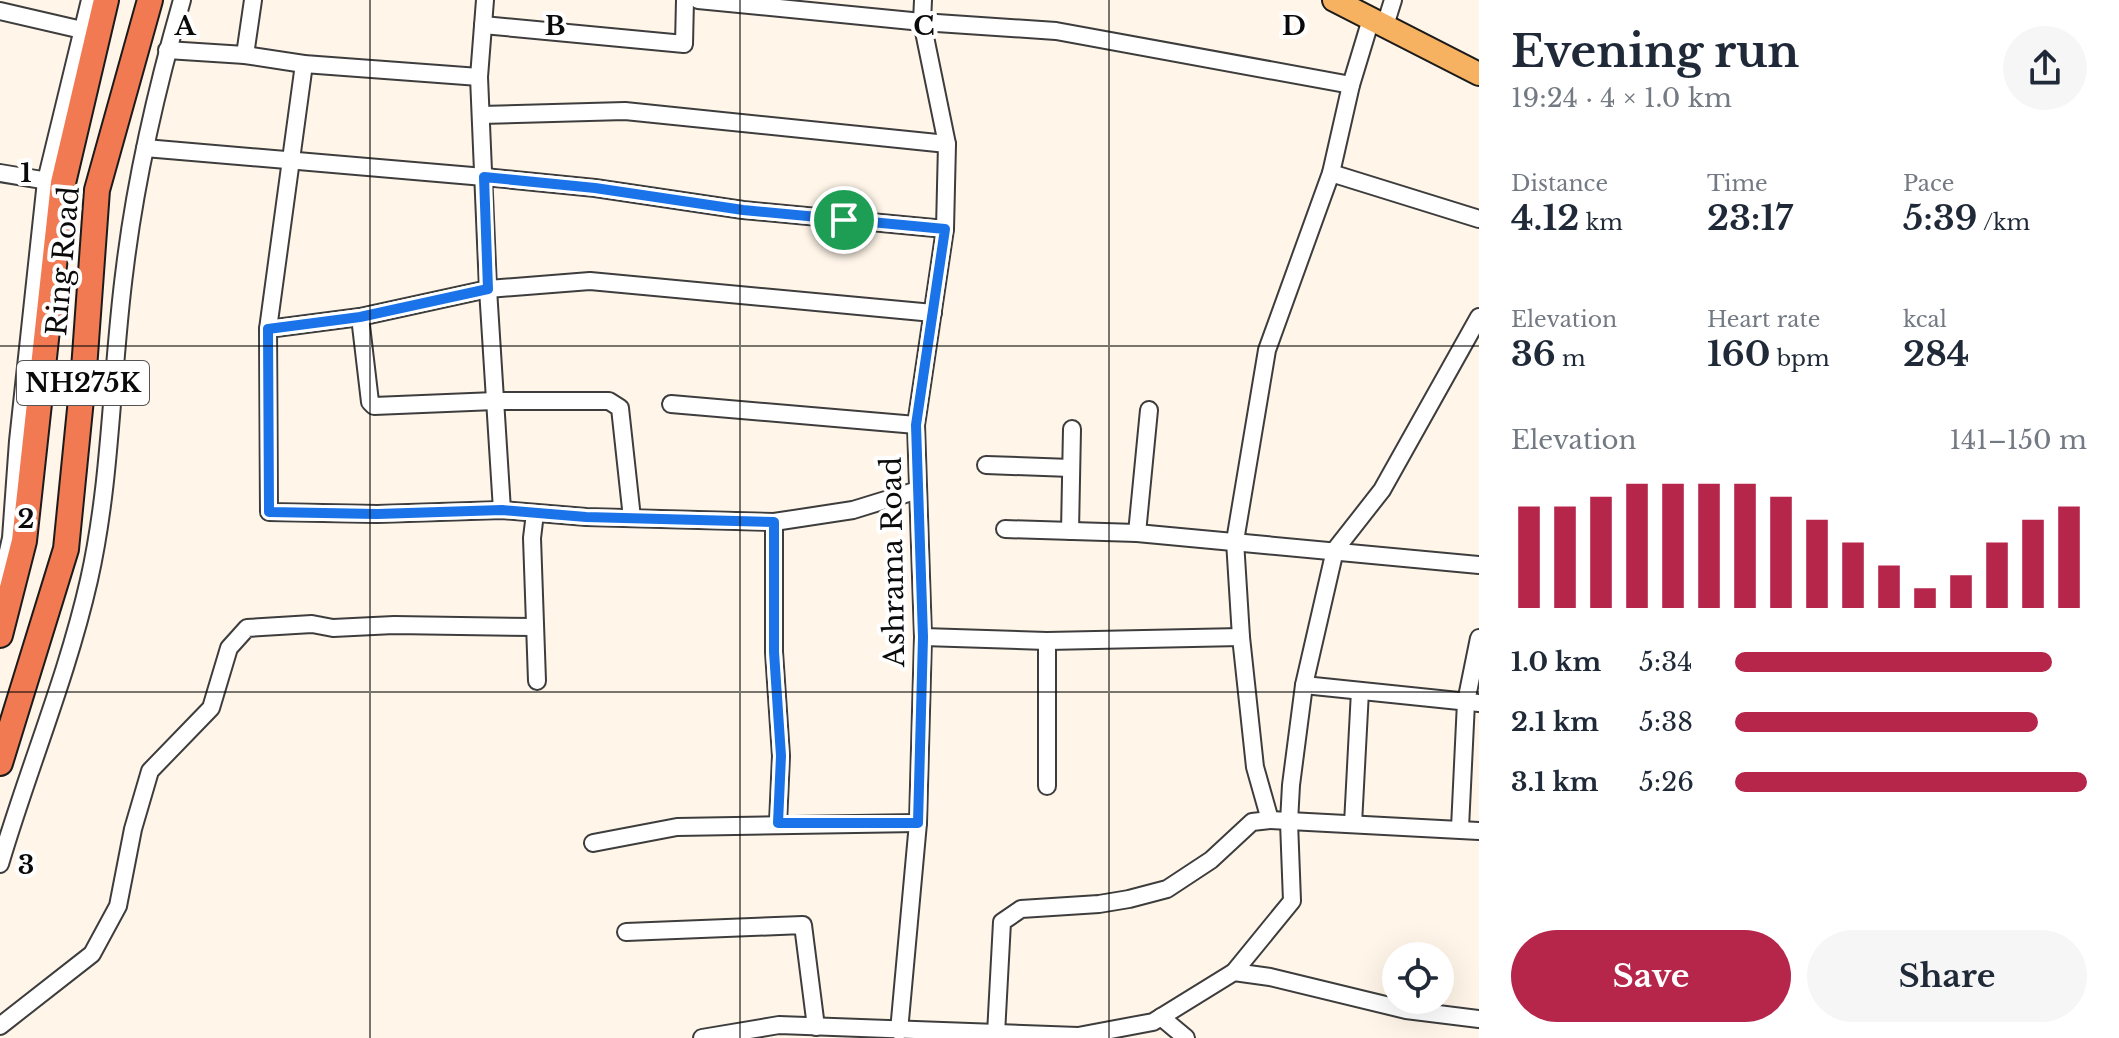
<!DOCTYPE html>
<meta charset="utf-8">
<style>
:root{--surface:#fff;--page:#f6f6f7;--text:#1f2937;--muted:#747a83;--accent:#b6264b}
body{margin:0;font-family:"Libre Baskerville",serif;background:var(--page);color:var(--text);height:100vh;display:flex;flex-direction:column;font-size:30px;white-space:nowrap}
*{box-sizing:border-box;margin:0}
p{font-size:26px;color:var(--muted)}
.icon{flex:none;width:44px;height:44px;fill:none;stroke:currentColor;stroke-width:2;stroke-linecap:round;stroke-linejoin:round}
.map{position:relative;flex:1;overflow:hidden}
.sheet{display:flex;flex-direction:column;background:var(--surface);width:640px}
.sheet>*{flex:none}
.tools{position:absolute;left:1382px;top:942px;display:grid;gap:16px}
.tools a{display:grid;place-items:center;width:72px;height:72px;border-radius:50%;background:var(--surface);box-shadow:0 8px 32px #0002;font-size:40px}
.pin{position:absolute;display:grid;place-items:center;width:68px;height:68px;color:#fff;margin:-34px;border:4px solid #fff;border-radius:50%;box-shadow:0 2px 8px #0007}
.round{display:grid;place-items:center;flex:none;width:84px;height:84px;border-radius:42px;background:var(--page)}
.head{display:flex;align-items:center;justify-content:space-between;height:136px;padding:0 32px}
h1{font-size:44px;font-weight:700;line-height:60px}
.figures{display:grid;grid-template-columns:repeat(3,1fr);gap:12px;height:136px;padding:8px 32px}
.figures div{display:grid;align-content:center}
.figures b{font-size:34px;font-weight:700}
.figures small{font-size:22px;font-weight:400}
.figures p{font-size:22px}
.chart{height:224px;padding:16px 32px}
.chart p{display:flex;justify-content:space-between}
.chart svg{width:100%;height:144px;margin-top:8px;stroke:var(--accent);stroke-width:6}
.cta{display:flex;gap:16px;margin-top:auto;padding:16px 32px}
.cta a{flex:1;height:92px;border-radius:48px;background:var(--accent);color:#fff;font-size:32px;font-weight:700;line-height:92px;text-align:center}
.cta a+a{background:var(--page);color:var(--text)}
ul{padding:0 32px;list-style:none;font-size:26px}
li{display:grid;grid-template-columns:128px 96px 1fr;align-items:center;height:60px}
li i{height:20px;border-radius:10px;background:var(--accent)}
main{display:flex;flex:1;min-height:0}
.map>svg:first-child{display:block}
</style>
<main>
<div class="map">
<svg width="1479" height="1038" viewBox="0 0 1479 1038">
<rect width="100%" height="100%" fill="#fff5e8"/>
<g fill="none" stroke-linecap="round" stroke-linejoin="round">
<defs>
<g id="minor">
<polyline points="485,0 479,77 488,289 502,510"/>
<polyline points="698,0 922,22 1056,31 1351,85"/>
<polyline points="0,11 82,30"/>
<polyline points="1388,16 1393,0"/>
<polyline points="483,25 684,44 685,0"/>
<polyline points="167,50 245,55 304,64 479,77"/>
<polyline points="245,55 253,0"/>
<polyline points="304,64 268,329 269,512 377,514 502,510 586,517 774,522 853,510 918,490"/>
<polyline points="481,115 625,111 947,144"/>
<polyline points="145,148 484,177 595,188 743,210 945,229"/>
<polyline points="0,173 54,182"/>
<polyline points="1331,173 1479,219"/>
<polyline points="360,317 370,402 374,406 495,401 609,401 620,408 632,518"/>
<polyline points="268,329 360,317 488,289 590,281 933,313"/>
<polyline points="671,404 916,425"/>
<polyline points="986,465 1071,468"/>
<polyline points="535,513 532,538 537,681"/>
<polyline points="774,522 774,652 781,756 778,823"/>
<polyline points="1005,529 1137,533 1479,565"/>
<polyline points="1070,531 1072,429"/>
<polyline points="1137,533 1149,410"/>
<polyline points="0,587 11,538 18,441 46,181 90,0"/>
<polyline points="923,637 1047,641 1241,637"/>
<polyline points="1304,685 1479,703"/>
<polyline points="1047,786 1047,641"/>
<polyline points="1270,820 1255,767 1241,637 1235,541 1267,350 1331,173 1351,85 1371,19"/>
<polyline points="1353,824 1360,691"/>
<polyline points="1460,828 1466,702 1479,638"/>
<polyline points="593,843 677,827 918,823"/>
<path d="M0,864C28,769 67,677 89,580C112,478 111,371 125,267C136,177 157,87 182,0"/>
<polyline points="626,932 803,925 816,1027"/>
<polyline points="1234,972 1270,977 1406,1010 1479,1019"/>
<polyline points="1161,1017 1186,1038"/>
<polyline points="0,1026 92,954 118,906 133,829 150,771 211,708 229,648 247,628 312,624 333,628 394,625 534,627"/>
<polyline points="899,1031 918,823 923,637 916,425 945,229 947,144 922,22 923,0"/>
<polyline points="996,1034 1002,922 1021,909 1099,904 1129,899 1167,889 1211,860 1252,822 1270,820 1479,831"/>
<polyline points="702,1038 779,1025 1078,1036 1153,1022 1234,972 1292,901 1289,822 1291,785 1304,685 1335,550 1382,490 1479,317"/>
</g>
<polyline id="major" points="1334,0 1479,74"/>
<g id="highway">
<polyline points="0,635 24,541 63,183 106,0"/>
<polyline points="0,763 66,549 84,369 97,190 150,0"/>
</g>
</defs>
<use href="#minor" stroke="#3d3d3d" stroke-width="20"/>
<use href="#major" stroke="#1b1b1b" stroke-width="26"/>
<use href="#highway" stroke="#1b1b1b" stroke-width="28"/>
<use href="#minor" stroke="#fff" stroke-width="16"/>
<use href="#major" stroke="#f6b261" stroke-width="22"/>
<use href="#highway" stroke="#f17a53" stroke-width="24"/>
</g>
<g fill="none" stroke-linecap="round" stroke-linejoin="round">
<defs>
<polygon id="route" points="484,177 595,188 743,210 945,229 916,425 923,637 918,823 778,823 781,756 774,652 774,522 586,517 502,510 377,514 269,512 268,329 360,317 488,289"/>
</defs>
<use href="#route" stroke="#fff" stroke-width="16"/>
<use href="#route" stroke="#1a73e8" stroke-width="10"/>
</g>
<path fill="none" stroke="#0a0a0a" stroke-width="2" stroke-opacity="0.55" d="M370,0V1038M740,0V1038M1109,0V1038M0,346H1479M0,692H1479"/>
<g text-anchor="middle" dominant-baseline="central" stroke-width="8" stroke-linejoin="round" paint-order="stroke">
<rect fill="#fff" stroke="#545454" stroke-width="2" x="17" y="361" width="132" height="44" rx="6"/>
<g font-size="26" font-weight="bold" fill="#0a0a0a">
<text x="83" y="383">NH275K</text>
</g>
<g font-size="28" fill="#0a0a0a" stroke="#fff">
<text transform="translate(63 261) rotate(-85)">Ring Road</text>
<text transform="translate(893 562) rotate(-91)">Ashrama Road</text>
</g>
</g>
<g font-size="26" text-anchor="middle" font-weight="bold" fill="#0a0a0a" stroke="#fff" stroke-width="8" stroke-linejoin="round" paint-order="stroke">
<text x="185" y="35">A</text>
<text x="555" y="35">B</text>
<text x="924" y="35">C</text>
<text x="1294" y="35">D</text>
<text x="26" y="182">1</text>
<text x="26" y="528">2</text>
<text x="26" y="874">3</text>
</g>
</svg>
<div class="tools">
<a><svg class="icon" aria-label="locate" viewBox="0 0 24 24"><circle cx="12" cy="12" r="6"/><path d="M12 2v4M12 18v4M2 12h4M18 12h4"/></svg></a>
</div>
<div class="pin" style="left:844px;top:220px;background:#1e9e55"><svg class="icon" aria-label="arrive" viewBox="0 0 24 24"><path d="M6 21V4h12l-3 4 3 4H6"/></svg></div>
</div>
<section class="sheet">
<div class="head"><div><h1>Evening run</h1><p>19:24 · 4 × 1.0 km</p></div><a class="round"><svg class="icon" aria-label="share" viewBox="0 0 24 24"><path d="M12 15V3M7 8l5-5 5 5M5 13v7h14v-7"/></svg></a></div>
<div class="figures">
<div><p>Distance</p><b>4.12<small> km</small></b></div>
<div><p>Time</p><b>23:17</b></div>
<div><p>Pace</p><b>5:39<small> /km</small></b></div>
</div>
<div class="figures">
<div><p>Elevation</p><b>36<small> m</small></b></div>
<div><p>Heart rate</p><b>160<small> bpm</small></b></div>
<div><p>kcal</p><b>284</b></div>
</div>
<div class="chart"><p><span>Elevation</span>141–150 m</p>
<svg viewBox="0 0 160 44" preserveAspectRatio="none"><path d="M5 44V13M15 44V13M25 44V10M35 44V6M45 44V6M55 44V6M65 44V6M75 44V10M85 44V17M95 44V24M105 44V31M115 44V38M125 44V34M135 44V24M145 44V17M155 44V13"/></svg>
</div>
<ul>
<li><b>1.0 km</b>5:34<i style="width:90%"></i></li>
<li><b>2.1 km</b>5:38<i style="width:86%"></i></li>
<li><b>3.1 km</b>5:26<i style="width:100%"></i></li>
</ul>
<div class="cta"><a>Save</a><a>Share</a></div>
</section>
</main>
